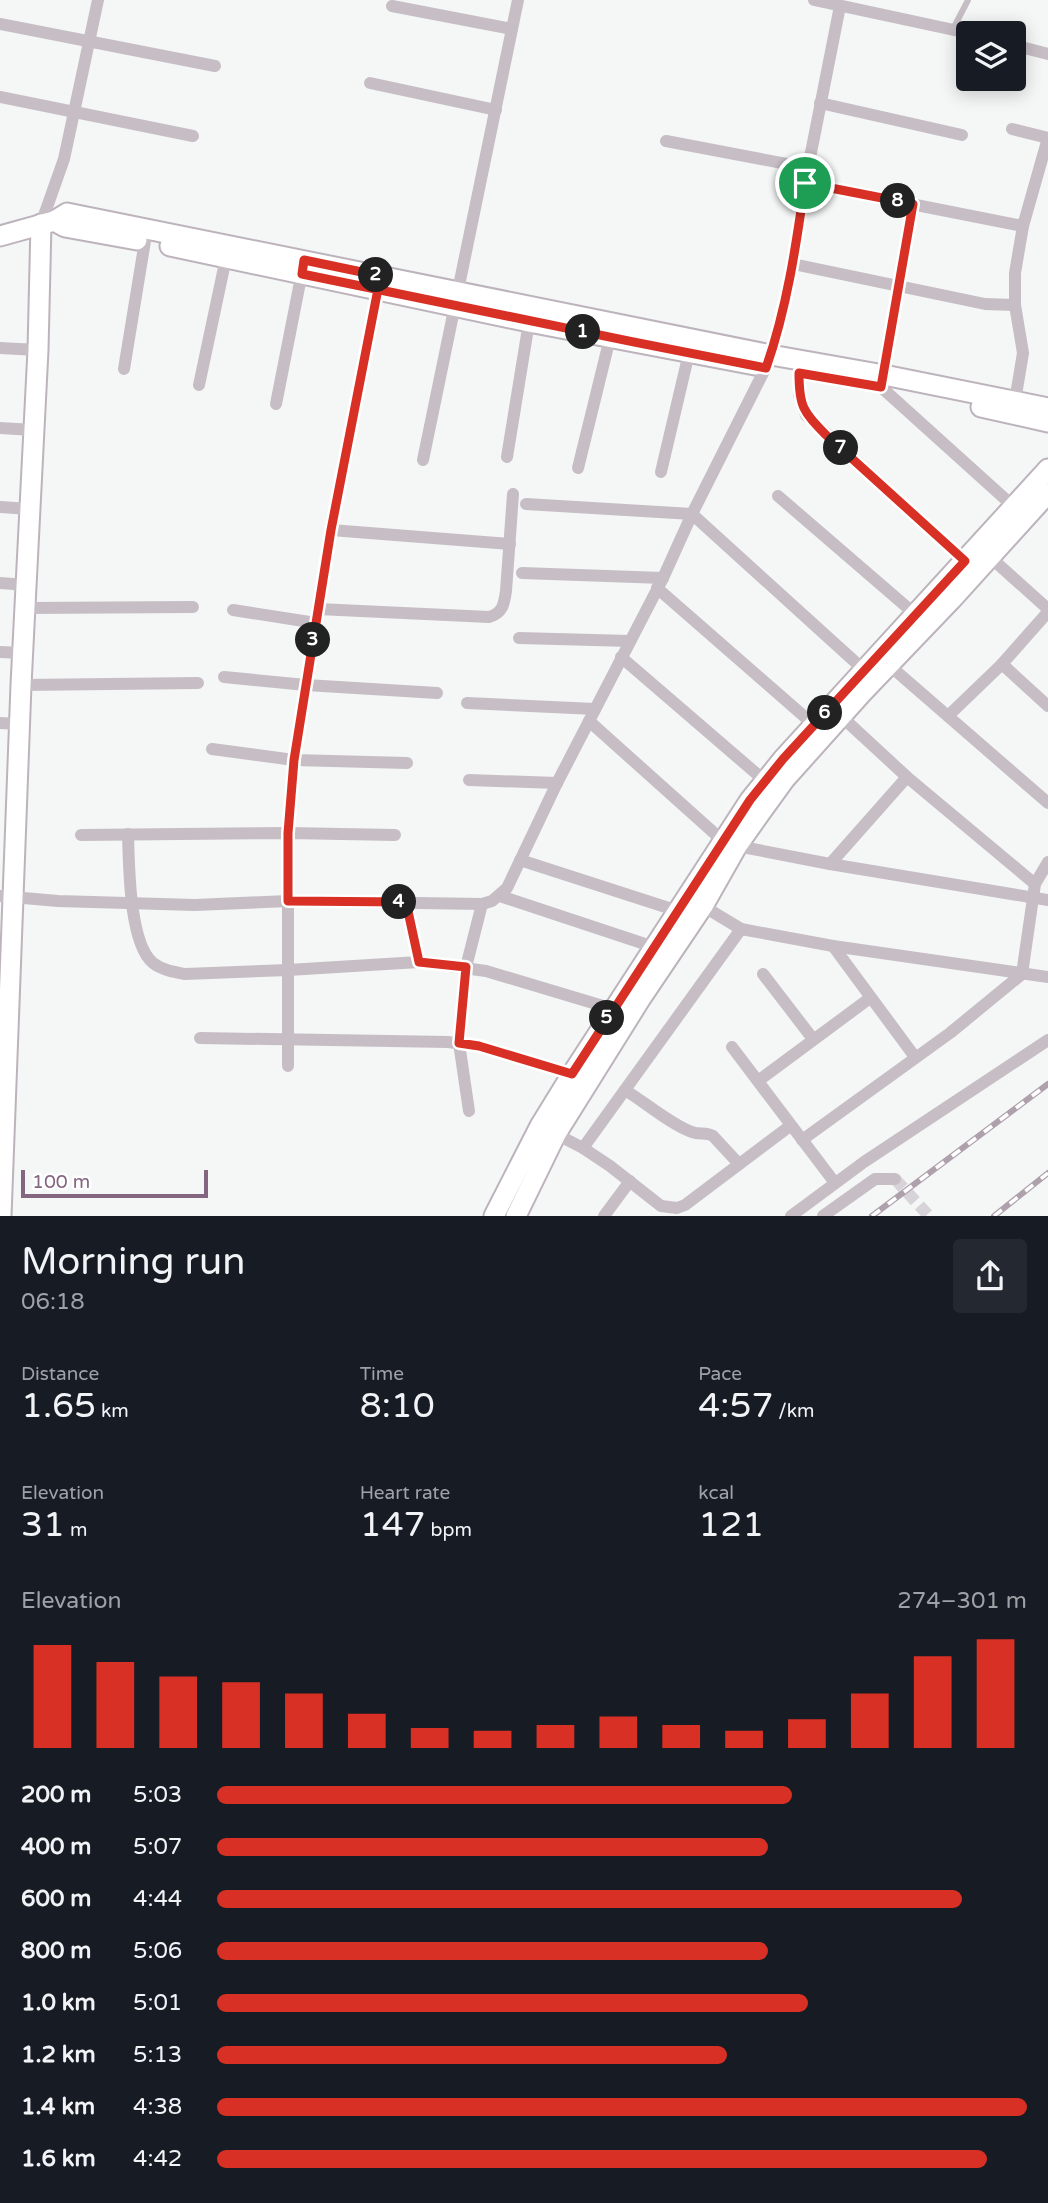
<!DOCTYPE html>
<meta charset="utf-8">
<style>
:root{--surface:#171b24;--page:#242831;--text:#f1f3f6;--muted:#9ea1a6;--accent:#d93025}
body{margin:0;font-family:"Varela Round",sans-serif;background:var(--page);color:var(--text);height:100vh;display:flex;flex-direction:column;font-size:26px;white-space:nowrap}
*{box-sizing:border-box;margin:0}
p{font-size:23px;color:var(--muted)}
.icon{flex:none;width:38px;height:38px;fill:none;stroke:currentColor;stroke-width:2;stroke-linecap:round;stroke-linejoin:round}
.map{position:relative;height:1216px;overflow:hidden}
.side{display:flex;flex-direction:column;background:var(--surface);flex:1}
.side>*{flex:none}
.fabs{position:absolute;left:956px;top:21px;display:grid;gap:14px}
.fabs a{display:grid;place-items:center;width:70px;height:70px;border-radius:7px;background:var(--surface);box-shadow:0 4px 18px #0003;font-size:35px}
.scale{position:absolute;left:21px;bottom:18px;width:187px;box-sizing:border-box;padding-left:7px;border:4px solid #856681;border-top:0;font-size:19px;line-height:24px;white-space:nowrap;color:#856681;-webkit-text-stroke:5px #fff;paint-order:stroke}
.pin{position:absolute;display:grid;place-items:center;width:60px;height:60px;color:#fff;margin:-30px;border:4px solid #fff;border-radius:50%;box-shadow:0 2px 7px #0007}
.km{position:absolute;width:35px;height:35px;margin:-18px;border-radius:50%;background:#222;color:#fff;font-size:19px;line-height:35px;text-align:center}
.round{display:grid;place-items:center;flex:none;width:74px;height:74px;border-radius:7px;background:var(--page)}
.head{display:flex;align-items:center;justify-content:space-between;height:119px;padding:0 21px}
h1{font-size:38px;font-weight:600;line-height:52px}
.metrics{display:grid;grid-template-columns:repeat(3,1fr);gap:10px;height:119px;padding:7px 21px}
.metrics div{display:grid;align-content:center}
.metrics b{font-size:35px;font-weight:600}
.metrics small{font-size:19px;font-weight:400}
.metrics p{font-size:19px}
.chart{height:196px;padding:14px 21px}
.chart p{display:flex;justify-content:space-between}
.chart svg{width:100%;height:126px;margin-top:7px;stroke:var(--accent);stroke-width:6}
ul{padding:0 21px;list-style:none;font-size:23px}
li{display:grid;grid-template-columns:112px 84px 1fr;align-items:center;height:52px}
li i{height:18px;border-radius:9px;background:var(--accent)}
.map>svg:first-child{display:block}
</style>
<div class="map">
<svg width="1048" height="1216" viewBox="0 0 1048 1216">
<rect width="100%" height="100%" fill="#f4f7f6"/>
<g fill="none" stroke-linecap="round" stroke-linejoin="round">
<polyline stroke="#d8d3d9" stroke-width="12" stroke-dasharray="12 6" stroke-linecap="butt" points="895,1179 929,1216"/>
<defs>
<g id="secondary">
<polyline points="54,221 65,227 137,240"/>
<polyline points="0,236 54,221 67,213 771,355 884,375 1048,408"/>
<polyline points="170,246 529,322 755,365"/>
<polyline points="981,407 1048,422"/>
<polyline points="1,1216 21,685 38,350 41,224"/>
<polyline points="494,1216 540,1126 572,1074 750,800 783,759 1048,469"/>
<polyline points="516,1216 556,1134 641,998 703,906 737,846 761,812 785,779 862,693 952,599 1048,493"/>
</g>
</defs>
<use href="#secondary" stroke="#bdb3bc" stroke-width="23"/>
<polyline stroke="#c7bec5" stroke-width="6" points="953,29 968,0"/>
<g stroke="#c7bec5" stroke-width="12">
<polyline points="814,0 968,33"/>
<polyline points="392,6 512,29"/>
<polyline points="0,24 215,66"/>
<polyline points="1013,45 1048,54"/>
<polyline points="370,83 496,110"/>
<polyline points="0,97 193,136"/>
<polyline points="820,103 962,135"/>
<polyline points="1012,129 1048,138"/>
<polyline points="666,141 808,168"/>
<polyline points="805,183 1023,226"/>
<polyline points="913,204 881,387 1014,507"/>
<polyline points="41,224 64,159 98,0"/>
<polyline points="793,264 985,304 1015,305"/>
<polyline points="0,348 38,350"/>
<polyline points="124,369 145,241"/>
<polyline points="799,373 799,395 806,415 965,561"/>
<polyline points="199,385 226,258"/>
<polyline points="1015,401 1023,353 1015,305 1015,273 1023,226 1048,138"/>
<polyline points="276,404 303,267"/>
<polyline points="0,428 33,430"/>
<polyline points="507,457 530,316"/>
<polyline points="423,460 518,0"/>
<polyline points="578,468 610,338"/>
<polyline points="661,472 689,353"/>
<polyline points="778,496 916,615"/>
<polyline points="526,504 692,514 864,670"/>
<polyline points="0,507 30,509"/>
<polyline points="331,530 510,544"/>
<polyline points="990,557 1048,609"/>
<polyline points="522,573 663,578"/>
<polyline points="0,583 26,585"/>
<polyline points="657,588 814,725"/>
<polyline points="25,608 193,607"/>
<path d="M318,609L489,617C503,613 504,604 506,591L513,494"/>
<polyline points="233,610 316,623"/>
<polyline points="519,638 630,641"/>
<polyline points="0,652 23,653"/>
<polyline points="621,657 765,781"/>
<polyline points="1002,664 1048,706"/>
<polyline points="889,665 1048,803"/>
<polyline points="224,677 306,685 437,693"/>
<polyline points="21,685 198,683"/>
<polyline points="467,703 595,709"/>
<polyline points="948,716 1002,664 1048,612"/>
<polyline points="842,717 907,777 1035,884"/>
<polyline points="589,721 723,841"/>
<polyline points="0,723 20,724"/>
<polyline points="212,749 294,760 407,763"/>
<polyline points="469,780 557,783"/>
<path d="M128,834C129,865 129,943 153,963C162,970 174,972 185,974L288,970L419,962L486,971L613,1009"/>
<polyline points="81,835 288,833 395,835"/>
<polyline points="737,846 830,864 1048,900"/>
<polyline points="520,860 678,911"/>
<polyline points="830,864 907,777"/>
<polyline points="0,896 58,901 195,905 288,901 482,904 492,901 507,888 557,783 663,578 692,514 766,367 782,316 793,264 805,183 840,6"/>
<polyline points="500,896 654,947"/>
<polyline points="406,903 419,962"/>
<polyline points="698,903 741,929 833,946 1048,977"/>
<polyline points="833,946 915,1057"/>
<polyline points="763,974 813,1039"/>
<polyline points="200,1038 448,1042 479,1046 572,1074"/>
<polyline points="732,1047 835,1183"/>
<polyline points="288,1066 288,833 294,760 331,530 379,283"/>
<polyline points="758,1081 870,998"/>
<path d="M625,1090C643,1101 673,1126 692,1132C699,1135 706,1132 713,1136L739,1164"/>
<polyline points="469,1111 459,1043 466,967 482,904"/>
<polyline points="550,1131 583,1148 610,1166 661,1206 677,1208 685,1205 790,1126"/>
<polyline points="802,1140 950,1033 1022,974 1035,884 1048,862"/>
<polyline points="583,1148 741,929"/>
<polyline points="604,1216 630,1181"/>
<polyline points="791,1216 864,1162 1048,1040"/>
<polyline points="823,1216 875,1179 895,1179"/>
</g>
<use href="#secondary" stroke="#fff" stroke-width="19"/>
<defs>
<g id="rail">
<polyline points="872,1216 1048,1084"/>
<polyline points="994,1216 1048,1173"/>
</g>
</defs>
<use href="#rail" stroke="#aea1ac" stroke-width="6"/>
<use href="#rail" stroke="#fff" stroke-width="3.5" stroke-dasharray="10" stroke-linecap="butt"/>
</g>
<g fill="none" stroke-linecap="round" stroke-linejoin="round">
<defs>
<path id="route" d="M805,183C796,246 787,308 766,368C611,338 456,306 302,274L304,260L381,276L378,289L331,530L294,760L288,833V901L406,902L419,962L466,967L459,1043L479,1046L572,1074L750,800L783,759L965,561L826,435C803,411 799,407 799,373L881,387L913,204L805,183"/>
</defs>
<use href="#route" stroke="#fff" stroke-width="14"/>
<use href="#route" stroke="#d93025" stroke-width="9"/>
</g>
</svg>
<div class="fabs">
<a><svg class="icon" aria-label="layers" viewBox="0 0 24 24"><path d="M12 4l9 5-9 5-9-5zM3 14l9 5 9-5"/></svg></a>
</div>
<div class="scale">100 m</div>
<div class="pin" style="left:805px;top:183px;background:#1e9e55"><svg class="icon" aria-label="arrive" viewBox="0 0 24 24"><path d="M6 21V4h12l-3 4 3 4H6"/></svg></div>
<b class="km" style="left:583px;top:332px">1</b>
<b class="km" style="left:376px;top:275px">2</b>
<b class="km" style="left:313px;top:640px">3</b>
<b class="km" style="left:399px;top:902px">4</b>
<b class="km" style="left:607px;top:1018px">5</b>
<b class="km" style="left:825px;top:713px">6</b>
<b class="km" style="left:841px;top:448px">7</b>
<b class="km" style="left:898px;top:201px">8</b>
</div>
<section class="side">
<div class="head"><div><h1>Morning run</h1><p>06:18</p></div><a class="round"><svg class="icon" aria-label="share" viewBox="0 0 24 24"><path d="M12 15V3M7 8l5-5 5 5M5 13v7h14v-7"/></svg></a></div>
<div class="metrics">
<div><p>Distance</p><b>1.65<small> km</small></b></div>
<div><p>Time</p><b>8:10</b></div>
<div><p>Pace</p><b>4:57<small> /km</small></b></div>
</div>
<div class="metrics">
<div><p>Elevation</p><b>31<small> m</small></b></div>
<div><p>Heart rate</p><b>147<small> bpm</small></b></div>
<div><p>kcal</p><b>121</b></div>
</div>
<div class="chart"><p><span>Elevation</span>274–301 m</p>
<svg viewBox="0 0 160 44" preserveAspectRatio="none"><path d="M5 44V8M15 44V14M25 44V19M35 44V21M45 44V25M55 44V32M65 44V37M75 44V38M85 44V36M95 44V33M105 44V36M115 44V38M125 44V34M135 44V25M145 44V12M155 44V6"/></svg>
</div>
<ul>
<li><b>200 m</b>5:03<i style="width:71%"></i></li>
<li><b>400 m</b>5:07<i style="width:68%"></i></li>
<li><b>600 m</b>4:44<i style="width:92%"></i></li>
<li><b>800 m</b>5:06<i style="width:68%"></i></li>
<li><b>1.0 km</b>5:01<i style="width:73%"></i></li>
<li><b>1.2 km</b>5:13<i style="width:63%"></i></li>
<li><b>1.4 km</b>4:38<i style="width:100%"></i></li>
<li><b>1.6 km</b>4:42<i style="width:95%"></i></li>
</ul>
</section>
